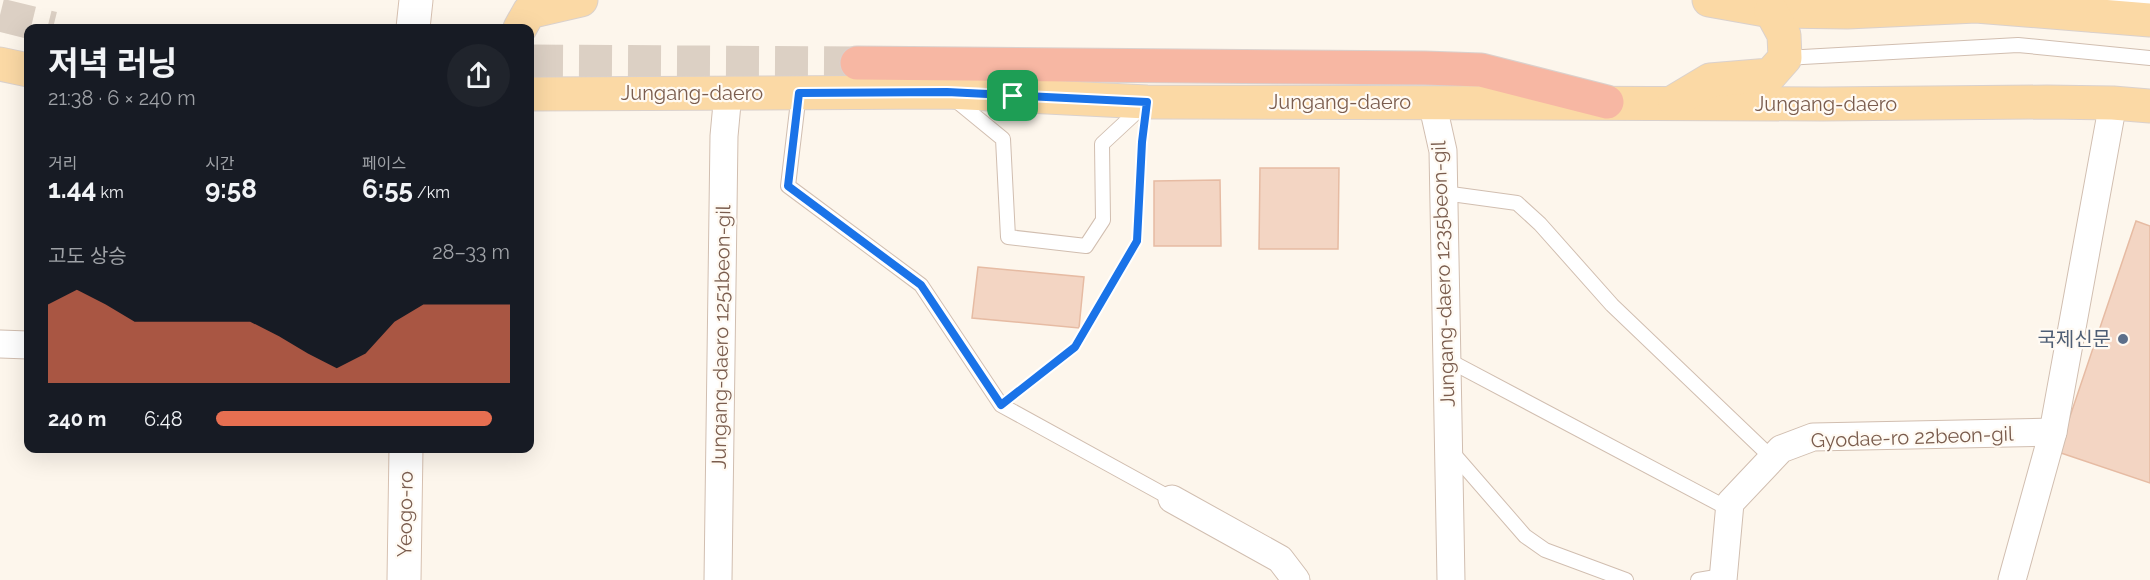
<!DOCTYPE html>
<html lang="ko">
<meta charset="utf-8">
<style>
:root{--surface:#171b24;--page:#20242c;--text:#f1f3f6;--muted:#9ea1a6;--accent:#e76f51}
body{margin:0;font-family:Raleway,"Noto Sans KR",sans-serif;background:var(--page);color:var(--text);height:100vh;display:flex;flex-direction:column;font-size:22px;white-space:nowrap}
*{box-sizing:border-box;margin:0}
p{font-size:20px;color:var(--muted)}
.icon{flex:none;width:33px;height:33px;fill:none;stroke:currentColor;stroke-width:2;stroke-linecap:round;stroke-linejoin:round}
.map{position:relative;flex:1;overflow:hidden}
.sheet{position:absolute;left:24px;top:24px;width:510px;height:429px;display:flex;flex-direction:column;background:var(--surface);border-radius:12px;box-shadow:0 6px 24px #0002}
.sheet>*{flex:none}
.pin{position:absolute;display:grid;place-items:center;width:51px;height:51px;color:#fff;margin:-26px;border-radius:12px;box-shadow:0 3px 9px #0006}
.round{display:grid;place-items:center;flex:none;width:63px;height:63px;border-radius:32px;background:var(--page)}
.head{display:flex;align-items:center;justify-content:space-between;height:102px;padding:0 24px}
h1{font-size:33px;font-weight:700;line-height:45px}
.metrics{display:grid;grid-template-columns:repeat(3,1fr);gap:9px;height:102px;padding:6px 24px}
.metrics div{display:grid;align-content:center}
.metrics b{font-size:26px;font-weight:700}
.metrics small{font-size:16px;font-weight:400}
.metrics p{font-size:16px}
.chart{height:168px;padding:12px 24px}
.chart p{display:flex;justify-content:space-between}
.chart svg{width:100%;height:108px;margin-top:6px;fill:var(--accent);opacity:.7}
ul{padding:0 24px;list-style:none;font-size:20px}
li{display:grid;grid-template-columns:96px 72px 1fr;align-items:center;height:45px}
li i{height:15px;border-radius:8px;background:var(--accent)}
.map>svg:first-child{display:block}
</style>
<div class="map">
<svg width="2150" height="580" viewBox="0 0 2150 580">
<rect width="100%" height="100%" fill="#fdf6ec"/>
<g fill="#f3d5c3" stroke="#e6bba3" stroke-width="1.5">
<polygon points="1260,168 1339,168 1338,249 1259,249"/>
<polygon points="1220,180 1221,246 1154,246 1154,181"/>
<polygon points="2136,221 2150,226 2150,483 2058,452"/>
<polygon points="978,267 1084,277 1079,328 972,318"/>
</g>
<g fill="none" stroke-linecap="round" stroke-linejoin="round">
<g stroke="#dcd0c4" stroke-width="33" stroke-dasharray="33 16" stroke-linecap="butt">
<polyline points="0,15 53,28"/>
<polyline points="530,61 857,63"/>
</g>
<defs>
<g id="lane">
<polyline points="1785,58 2018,45 2150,58"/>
<polyline points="799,93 788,186 921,285 1001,405 1172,499"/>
<polyline points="953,98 1003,139 1008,237 1086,246 1103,220 1102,144 1144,105"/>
<polyline points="1444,193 1517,203 1540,224 1612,305 1772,458"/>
<polyline points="1446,359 1729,509"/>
<polyline points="1452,452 1525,536 1545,550 1626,580"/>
<polyline points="1698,580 1722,576"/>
</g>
<g id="street">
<polyline points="1432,102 1443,151 1451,580"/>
<polyline points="0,344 28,345"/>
<polyline points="1172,499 1280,559 1296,580"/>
<polyline points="718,580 724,136 728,93"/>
<polyline points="1723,580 1730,503 1781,449 1813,437 2053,432"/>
<polyline points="2012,580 2053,432 2113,103"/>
</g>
<g id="secondary">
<polyline points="2094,15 2147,0"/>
<polyline points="413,28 416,0"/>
<polyline points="404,580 406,448"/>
</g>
<g id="primary">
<polyline points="1709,0 1771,11 1847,12 1976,6 2150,20"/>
<polyline points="520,28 529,12 581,0"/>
<polyline points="0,64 28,70"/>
<polyline points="530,94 947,92 1147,102 1822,104 2047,102 2113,103 2150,106"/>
<polyline points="1675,101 1710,80 1770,75 1785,58 1784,35 1771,11"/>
</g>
<polyline id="highway" points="857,63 1425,68 1481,70 1607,102"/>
</defs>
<use href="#lane" stroke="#d1beb0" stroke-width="16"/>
<use href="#street" stroke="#d1beb0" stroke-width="29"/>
<use href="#secondary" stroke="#d6c0b0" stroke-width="35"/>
<use href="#primary" stroke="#dad1cd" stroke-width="35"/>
<use href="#highway" stroke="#dad1cd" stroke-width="35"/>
<polyline stroke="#d9b8a5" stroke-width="4" stroke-dasharray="1.5 4.5" stroke-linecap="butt" points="1021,390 1075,347 1137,241 1142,137"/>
<use href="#lane" stroke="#fff" stroke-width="14"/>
<use href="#street" stroke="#fff" stroke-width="27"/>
<use href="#secondary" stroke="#fff" stroke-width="33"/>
<use href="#primary" stroke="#fbd9a5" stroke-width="33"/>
<use href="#highway" stroke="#f7b7a3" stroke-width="33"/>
</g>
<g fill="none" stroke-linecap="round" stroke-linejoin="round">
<defs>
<polygon id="route" points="947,92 1147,102 1142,142 1137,241 1075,347 1001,405 921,285 788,186 799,93"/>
</defs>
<use href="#route" stroke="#fff" stroke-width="12"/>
<use href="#route" stroke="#1a73e8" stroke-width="8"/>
</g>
<circle fill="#5c6f8a" stroke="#fffaf3" stroke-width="2" cx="2123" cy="339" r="6"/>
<g text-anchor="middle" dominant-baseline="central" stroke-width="4.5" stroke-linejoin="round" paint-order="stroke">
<g font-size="20" fill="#7a5c4d" stroke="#fffaf3">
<text x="692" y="93">Jungang-daero</text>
<text x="1340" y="102">Jungang-daero</text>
<text x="1826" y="104">Jungang-daero</text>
<text transform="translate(1443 274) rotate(-92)">Jungang-daero 1235beon-gil</text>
<text transform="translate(721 337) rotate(-89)">Jungang-daero 1251beon-gil</text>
<text transform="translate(1912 437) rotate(-2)">Gyodae-ro 22beon-gil</text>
<text transform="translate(405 514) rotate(-89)">Yeogo-ro</text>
</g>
<g font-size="20" fill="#4e5e75" stroke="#fffaf3" text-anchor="end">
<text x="2111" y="339">국제신문</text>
</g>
</g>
</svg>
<div class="pin" style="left:1013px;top:96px;background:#1e9e55"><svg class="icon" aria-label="arrive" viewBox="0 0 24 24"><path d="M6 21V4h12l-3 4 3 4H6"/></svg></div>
<section class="sheet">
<div class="head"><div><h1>저녁 러닝</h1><p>21:38 · 6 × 240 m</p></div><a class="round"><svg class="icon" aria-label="share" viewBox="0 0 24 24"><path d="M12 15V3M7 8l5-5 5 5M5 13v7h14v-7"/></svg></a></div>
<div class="metrics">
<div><p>거리</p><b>1.44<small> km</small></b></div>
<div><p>시간</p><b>9:58</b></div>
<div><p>페이스</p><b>6:55<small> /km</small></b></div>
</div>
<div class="chart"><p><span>고도 상승</span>28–33 m</p>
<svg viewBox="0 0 160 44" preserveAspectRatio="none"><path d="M0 44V12L10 6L20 12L30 19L40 19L50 19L60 19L70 19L80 25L90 32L100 38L110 32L120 19L130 12L140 12L150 12L160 12V44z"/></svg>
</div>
<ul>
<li><b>240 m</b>6:48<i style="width:94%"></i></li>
</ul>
</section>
</div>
